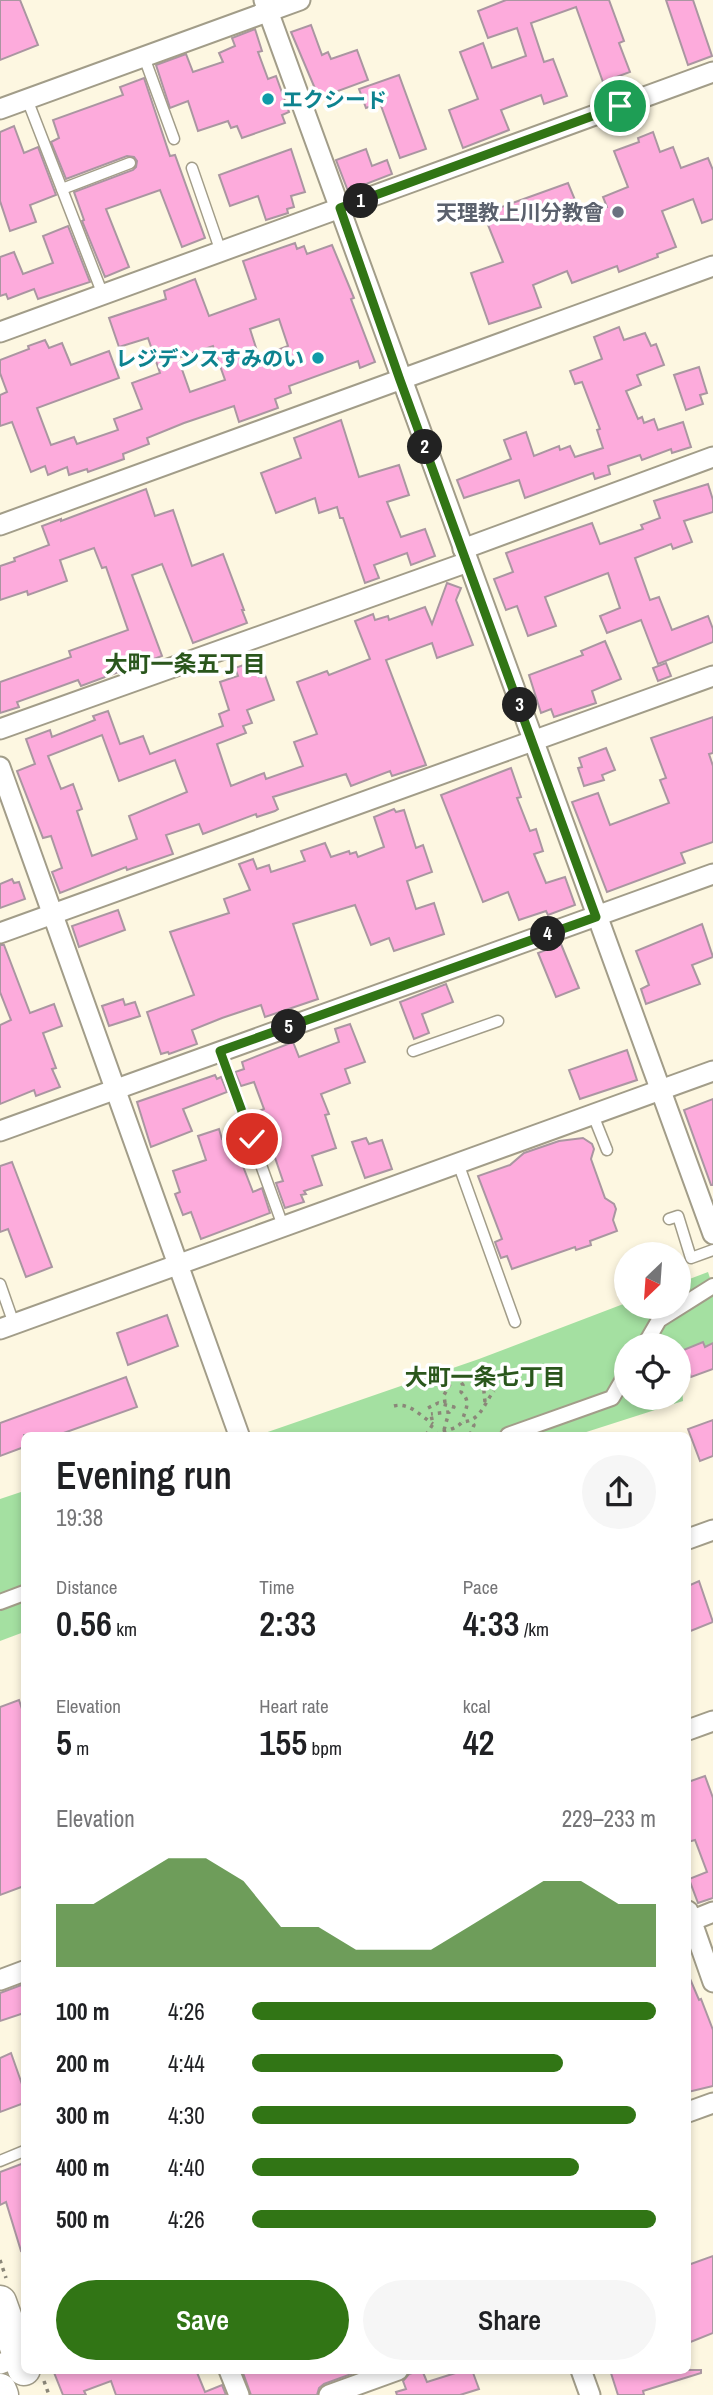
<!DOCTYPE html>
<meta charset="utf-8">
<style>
:root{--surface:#fff;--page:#f6f6f6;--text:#202124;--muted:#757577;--accent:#317515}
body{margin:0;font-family:"Archivo Narrow","Noto Sans JP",sans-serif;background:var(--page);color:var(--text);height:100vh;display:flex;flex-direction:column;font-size:26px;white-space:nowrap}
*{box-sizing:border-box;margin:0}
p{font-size:23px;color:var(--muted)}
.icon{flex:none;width:38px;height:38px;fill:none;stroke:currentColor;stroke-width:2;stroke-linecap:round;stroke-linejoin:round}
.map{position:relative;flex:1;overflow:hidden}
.drawer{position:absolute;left:21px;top:1432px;width:670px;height:942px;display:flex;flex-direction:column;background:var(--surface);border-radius:10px;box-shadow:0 4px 10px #0003}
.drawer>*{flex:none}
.needle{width:46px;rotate:205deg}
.tools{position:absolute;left:614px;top:1242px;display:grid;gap:14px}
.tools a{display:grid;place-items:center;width:77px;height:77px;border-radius:50%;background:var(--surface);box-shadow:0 4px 10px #0003;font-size:35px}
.pin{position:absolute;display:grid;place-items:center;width:60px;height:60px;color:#fff;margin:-30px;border:4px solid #fff;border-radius:50%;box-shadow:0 2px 7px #0007}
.km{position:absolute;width:35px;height:35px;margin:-18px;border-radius:50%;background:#222;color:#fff;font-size:19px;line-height:35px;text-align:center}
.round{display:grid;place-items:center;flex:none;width:74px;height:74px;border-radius:37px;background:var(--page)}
.summary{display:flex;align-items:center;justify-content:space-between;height:119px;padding:0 35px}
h1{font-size:38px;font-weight:600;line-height:52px}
.metrics{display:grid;grid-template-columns:repeat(3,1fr);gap:10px;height:119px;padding:7px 35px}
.metrics div{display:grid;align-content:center}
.metrics b{font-size:35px;font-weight:600}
.metrics small{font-size:19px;font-weight:400}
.metrics p{font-size:19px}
.chart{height:196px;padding:14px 35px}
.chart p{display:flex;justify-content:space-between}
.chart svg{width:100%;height:126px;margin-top:7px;fill:var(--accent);opacity:.7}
.primary-button{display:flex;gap:14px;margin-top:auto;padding:14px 35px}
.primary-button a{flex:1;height:80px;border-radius:42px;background:var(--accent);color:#fff;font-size:28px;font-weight:600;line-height:80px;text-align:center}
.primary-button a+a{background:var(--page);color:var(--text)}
ul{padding:0 35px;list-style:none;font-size:23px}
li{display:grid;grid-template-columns:112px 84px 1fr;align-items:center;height:52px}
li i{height:18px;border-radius:9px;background:var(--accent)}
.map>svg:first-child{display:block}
</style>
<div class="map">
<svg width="713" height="2395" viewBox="0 0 713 2395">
<rect width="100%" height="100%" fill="#fdf7e1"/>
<g fill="#a4e0a1" fill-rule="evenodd">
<path d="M708,1272L713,1287V1343L680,1356L683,1401L577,1435H259L479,1359L626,1303V1307H679V1283ZM626,1346H679V1398H626Z"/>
<polygon points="24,1491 24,1632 0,1641 0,1499"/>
</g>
<g fill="#fdabdc" stroke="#aa96a1" stroke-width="2" fill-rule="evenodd">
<polygon points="0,0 20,0 38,45 0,60"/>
<polygon points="506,0 609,0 624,41 619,43 630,72 603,82 576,7 531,23 544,62 553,59 567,96 544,104 541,95 501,110 509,130 463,148 449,110 478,99 460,52 483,43 492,68 526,56 517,28 488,38 478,11"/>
<polygon points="666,0 693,0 712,56 688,65"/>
<polygon points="311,25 322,55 328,52 331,59 357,50 368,80 319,98 291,32"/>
<polygon points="255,29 262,51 258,52 268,79 276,76 289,112 282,115 285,123 242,138 237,126 231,128 228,121 198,131 188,101 170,108 156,65 186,54 193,72 223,62 219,53 235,46 232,38"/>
<polygon points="399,75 426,149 400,158 380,103 366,108 359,89"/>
<polygon points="144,78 170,156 175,155 205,238 182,247 160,190 106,209 129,267 105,277 82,221 84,220 74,192 133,170 136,167 137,161 134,157 127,156 66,179 51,142 59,138 53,120 123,95 120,87"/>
<polygon points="14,126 24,153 38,147 56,195 30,205 36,222 10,231 0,201 0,132"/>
<polygon points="653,132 660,152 673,147 681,168 708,158 713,170 713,219 702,223 693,199 662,211 676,247 657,254 658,257 619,272 617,266 572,283 567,271 533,285 541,307 489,324 471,273 503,262 486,220 498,215 496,209 568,183 582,217 607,207 603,197 628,187 614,151 639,142 638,138"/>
<polygon points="291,149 305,192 291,196 294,207 287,209 288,213 266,220 258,196 230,206 219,175"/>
<polygon points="366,149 372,166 387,160 392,174 348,191 336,160"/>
<polygon points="68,226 90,282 38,299 34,289 8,299 6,294 0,296 0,257 14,252 23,274 53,263 43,236"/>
<path d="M295,243L297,249L304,246L307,254L332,245L354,298L351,299L375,362L360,368L358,361L289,386L291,393L275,399L278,408L239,422L234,406L184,423L147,438L149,444L123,454L124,459L88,472L87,469L69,475L67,467L48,475L45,466L31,472L12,422L0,426V395L7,392L0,373V360L29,349L28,346L45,340L49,348L62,343L71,365L109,351L119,378L37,408L51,445L74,437L77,444L118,430L114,419L142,409L132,383L160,373L148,338L119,347L109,318L166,299L164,291L195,279L209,316L256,299L243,261ZM279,319L288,346L259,357L250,329ZM213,346L225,380L190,392L178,358Z"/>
<polygon points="619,327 624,340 645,333 651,346 656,344 664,365 637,375 641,385 626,391 638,419 642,417 644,423 654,419 658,430 683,422 691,447 672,453 671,449 642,460 640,455 608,466 610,474 595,479 593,473 525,498 519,480 464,498 457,480 511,459 504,440 526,432 534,456 559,446 560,450 570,446 575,457 603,448 597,430 600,429 582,382 575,384 570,371 602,359 594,337"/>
<polygon points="699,367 707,393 700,395 703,404 686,410 674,375"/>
<polygon points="341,420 359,477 399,465 409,495 387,502 401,537 425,529 435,556 411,565 407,553 374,565 379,578 365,583 343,518 340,518 337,507 319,513 315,498 276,513 261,473 301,458 294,438"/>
<polygon points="708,484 713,500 713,512 684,521 692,542 673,549 671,544 635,558 650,600 659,597 672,630 708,616 713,629 713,642 658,664 641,620 607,633 600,616 620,608 608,573 545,597 556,626 528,636 517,606 506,610 494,579 513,572 506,553 592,523 600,544 643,529 641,525 660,518 654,501"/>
<polygon points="146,489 155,516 173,510 192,566 223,554 244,610 242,610 247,623 193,643 162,564 132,575 162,656 81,686 78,680 17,702 19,707 0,713 0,682 71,657 69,651 128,630 106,567 102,568 94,548 60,560 67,581 28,595 27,591 0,600 0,566 15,561 14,558 49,545 42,526 61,519 61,521"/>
<path d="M447,583L461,588L456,600L473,645L437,658L432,643L386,660L426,765L392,776L390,771L351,786L346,774L273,797L278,809L275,811L257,817L256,814L203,834L199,824L166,835L173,854L127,870L126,867L60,893L52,872L62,868L51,836L43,838L17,771L35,764L26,739L50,730L52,737L95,720L93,716L108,711L120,744L143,736L150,754L223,726L219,714L229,710L220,682L238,676L235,668L249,663L252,671L256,669L259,677L265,675L274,700L247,710L252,723L243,726L246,733L217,744L231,786L264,773L266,779L303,766L294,742L317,734L297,682L327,671L329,675L370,659L355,621L373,614L375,620L388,616L389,620L425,607L432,624ZM102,735L119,781L175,760L187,792L129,816L137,839L92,856L77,811L82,809L73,784L61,789L48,756Z"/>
<polygon points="605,641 621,679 592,691 596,703 554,717 551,709 541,713 529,675 583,655 581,651"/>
<polygon points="666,663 671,676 658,681 653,668"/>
<polygon points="713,717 713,753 709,754 713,766 713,842 681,853 685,863 607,892 572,802 598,793 610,825 669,803 660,780 666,778 651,738"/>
<polygon points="606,748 615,770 602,775 604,780 584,786 578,768 582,767 579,758"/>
<polygon points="511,768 521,797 517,798 530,831 536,829 543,851 534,854 546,883 565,877 575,905 548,915 546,911 519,920 508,892 483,902 441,795"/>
<polygon points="394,809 396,812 404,810 416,848 423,845 432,872 407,881 416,909 434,903 444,934 394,951 389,938 371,945 355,905 293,924 318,999 265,1017 261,1005 222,1018 192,1030 197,1044 169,1054 168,1052 161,1054 147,1012 194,995 170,932 229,913 224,899 250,890 239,864 253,859 257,869 269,865 271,872 305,861 301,851 325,843 331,857 349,851 350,854 356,852 358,857 384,847 374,817"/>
<polygon points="12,879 14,883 19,882 25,899 0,908 0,884"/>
<polygon points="118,910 125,930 79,947 72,926"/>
<polygon points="702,924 713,957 692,965 700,984 646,1004 641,989 649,985 636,951"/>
<polygon points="561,944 579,988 556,997 538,953"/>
<polygon points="0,945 4,945 30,1013 54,1004 62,1026 43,1033 56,1068 52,1069 60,1087 36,1096 34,1090 0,1104 0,1025 11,1020 0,992"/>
<polygon points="446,984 453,1002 422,1014 429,1033 414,1039 400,1002"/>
<polygon points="123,999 125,1005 135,1002 140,1016 109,1026 102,1006"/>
<polygon points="350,1024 365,1062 345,1069 350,1083 321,1094 329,1114 325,1115 336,1148 312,1156 322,1185 304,1191 306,1194 301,1195 304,1202 285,1208 276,1183 283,1181 259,1111 264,1109 254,1082 241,1086 235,1072 244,1069 242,1062 293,1042 299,1057 339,1042 335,1029"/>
<polygon points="627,1050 637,1080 580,1099 569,1070"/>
<polygon points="215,1075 217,1079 221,1077 227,1092 183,1109 192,1131 151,1147 137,1102"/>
<polygon points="713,1099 713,1185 711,1185 684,1110"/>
<polygon points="219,1129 222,1139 226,1138 231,1154 237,1151 253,1192 262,1188 270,1213 201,1239 191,1212 183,1215 175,1194 180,1192 173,1171 206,1160 198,1136"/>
<polygon points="366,1138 369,1144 382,1140 392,1169 365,1178 352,1142"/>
<polygon points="583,1138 592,1144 594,1149 591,1159 605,1198 614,1204 616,1209 613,1220 617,1231 590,1241 591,1245 576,1250 575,1247 512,1269 507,1256 501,1258 495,1242 502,1239 478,1176 510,1165 524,1153 559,1141"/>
<polygon points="12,1162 52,1267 26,1277 8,1229 0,1232 0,1166"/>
<polygon points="167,1315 178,1346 128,1365 117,1333"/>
<polygon points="703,1342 705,1347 713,1343 713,1369 691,1377 681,1351"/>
<polygon points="126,1377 137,1407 58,1435 24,1435 24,1447 0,1456 0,1423"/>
<polygon points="713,1420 713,1456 700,1461 688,1429"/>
<polygon points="699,1581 713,1622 688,1632 688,1586"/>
<polygon points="19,1700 24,1715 24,1886 0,1895 0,1707"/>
<polygon points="705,1776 713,1798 713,1898 698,1903 689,1879 707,1872 695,1840 688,1842 688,1782"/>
<polygon points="688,1974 699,2000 701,1999 713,2030 713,2086 688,2092"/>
<polygon points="24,1984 24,2013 0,2021 0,1993"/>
<polygon points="11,2053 24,2090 24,2103 0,2112 0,2058"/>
<polygon points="24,2163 24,2250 21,2251 6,2202 0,2205 0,2172"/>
<polygon points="713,2256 713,2333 688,2343 688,2265"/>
<polygon points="53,2370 196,2370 205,2392 222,2385 226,2395 116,2395 111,2381 84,2391 86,2395 63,2395"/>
<polygon points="242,2370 356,2370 357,2372 324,2384 319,2388 317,2395 251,2395"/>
<polygon points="422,2370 427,2382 465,2370 472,2370 479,2389 460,2395 397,2395 396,2392 406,2389 403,2381 409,2374"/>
<polygon points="610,2370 701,2370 701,2373 643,2391 644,2395 618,2395"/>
</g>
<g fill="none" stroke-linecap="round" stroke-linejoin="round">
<defs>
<g id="service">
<polyline points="144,57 174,139"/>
<polyline points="27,99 103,295"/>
<polyline points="192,168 221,252"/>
<polyline points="62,189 130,163"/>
<polyline points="220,1051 283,1226"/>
<polyline points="413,1051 498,1021"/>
<polyline points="593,1115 607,1150"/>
<polyline points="458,1163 515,1322"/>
<polyline points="669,1219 678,1216 691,1258 713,1250"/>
<polyline points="0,1284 14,1324"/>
<polyline points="0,2161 24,2151"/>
</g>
<g id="pedestrian">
<polyline points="644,1346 659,1320 713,1286"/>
<polyline points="508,1435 612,1398 626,1374"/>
<polyline points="0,1602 24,1593"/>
</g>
<g id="minor">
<polyline points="264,0 713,1234"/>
<polyline points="0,109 300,0"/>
<polyline points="0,332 713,72"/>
<polyline points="0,525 713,266"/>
<polyline points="463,549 713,457"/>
<polyline points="0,729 468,562"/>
<polyline points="0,767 239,1435"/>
<polyline points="0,933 713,676"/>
<polyline points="0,1131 713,874"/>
<polyline points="0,1329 713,1071"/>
<polyline points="688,1539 713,1530"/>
<polyline points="688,1730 713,1721"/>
<polyline points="688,1911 713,1982"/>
<polyline points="688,1922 713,1912"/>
<polyline points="0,1980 24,1971"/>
<polyline points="688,2112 713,2103"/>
<polyline points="0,2364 24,2355"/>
<polyline points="229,2370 239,2395"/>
<polyline points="581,2370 590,2395"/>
<polyline points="329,2395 398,2370"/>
</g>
<g id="primary">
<polyline points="0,2302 24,2369"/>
<polyline points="0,2390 2,2395"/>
</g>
</defs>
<use href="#service" stroke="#a29d89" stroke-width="13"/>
<use href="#pedestrian" stroke="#a29d89" stroke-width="18"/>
<use href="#minor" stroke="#a29d89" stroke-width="23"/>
<use href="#primary" stroke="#a29d89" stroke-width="35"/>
<g stroke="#8b8779" stroke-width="3.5" stroke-dasharray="3.5 5" stroke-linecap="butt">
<polyline points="485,1402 483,1382 486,1370"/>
<path d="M445,1403L444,1395L450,1384L449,1377L458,1378L463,1385L461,1392C472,1402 465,1409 462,1422"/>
<path d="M394,1406C409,1402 421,1416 433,1424"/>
<polyline points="428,1408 438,1403 454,1407 449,1412 431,1414"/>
<polyline points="444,1430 449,1412"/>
<polyline points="426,1435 433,1424 431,1415"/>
<path d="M435,1435C444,1430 456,1430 462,1422C481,1421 484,1403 494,1391"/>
<polyline points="470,1435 474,1425 471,1422"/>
<polyline points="0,2260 6,2278"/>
<polyline points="44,2381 49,2395"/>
</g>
<use href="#service" stroke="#fff" stroke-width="10"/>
<use href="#pedestrian" stroke="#fff" stroke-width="14"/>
<use href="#minor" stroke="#fff" stroke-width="19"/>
<use href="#primary" stroke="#fff" stroke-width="32"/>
</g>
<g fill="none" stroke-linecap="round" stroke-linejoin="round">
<defs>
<polyline id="route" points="252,1139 220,1051 596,917 400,380 340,208 620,106"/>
</defs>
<use href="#route" stroke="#fff" stroke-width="14"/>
<use href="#route" stroke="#317515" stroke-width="9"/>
</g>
<g fill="#0f9aa8" stroke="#fff" stroke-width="2.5">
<circle cx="268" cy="99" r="7"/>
<circle cx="318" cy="358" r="7"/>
</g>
<circle fill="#6b7280" stroke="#fff" stroke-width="2.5" cx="618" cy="212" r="7"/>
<g text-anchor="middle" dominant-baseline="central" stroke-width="7" stroke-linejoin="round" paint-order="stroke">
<g font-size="21" font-weight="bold" fill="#0d838f" stroke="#fff" text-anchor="start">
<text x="282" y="99">エクシード</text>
<text x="304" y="358" text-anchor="end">レジデンスすみのい</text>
</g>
<g font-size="21" font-weight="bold" fill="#5b616d" stroke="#fff" text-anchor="end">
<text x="604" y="212">天理教上川分教會</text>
</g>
<g font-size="23" font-weight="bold" fill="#2a561c" stroke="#fff">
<text x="185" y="663">大町一条五丁目</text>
<text x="485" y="1376">大町一条七丁目</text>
</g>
</g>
</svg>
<div class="tools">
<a><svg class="needle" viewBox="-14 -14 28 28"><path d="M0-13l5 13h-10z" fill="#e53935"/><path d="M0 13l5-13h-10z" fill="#757577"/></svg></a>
<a><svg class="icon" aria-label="locate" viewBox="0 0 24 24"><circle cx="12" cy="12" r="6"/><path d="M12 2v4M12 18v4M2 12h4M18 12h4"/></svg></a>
</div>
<div class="pin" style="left:620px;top:106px;background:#1e9e55"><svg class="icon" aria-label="arrive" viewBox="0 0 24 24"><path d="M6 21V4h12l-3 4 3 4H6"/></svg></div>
<div class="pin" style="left:252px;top:1139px;background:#d93025"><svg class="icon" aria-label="check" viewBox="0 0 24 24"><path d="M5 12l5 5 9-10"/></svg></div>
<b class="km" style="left:361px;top:201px">1</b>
<b class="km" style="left:425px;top:447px">2</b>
<b class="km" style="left:520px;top:705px">3</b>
<b class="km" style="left:548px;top:934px">4</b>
<b class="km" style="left:289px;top:1027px">5</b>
<section class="drawer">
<div class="summary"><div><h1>Evening run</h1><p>19:38</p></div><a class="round"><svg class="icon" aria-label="share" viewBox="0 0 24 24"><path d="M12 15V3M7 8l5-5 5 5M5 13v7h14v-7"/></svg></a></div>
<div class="metrics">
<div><p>Distance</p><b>0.56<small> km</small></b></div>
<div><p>Time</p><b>2:33</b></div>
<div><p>Pace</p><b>4:33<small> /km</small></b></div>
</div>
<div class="metrics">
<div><p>Elevation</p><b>5<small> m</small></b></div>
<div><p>Heart rate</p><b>155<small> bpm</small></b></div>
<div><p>kcal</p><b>42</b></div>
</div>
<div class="chart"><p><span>Elevation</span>229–233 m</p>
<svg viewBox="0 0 160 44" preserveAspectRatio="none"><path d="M0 44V22L10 22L20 14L30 6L40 6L50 14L60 30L70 30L80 38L90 38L100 38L110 30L120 22L130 14L140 14L150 22L160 22V44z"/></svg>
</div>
<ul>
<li><b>100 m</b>4:26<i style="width:100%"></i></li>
<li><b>200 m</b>4:44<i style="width:77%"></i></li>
<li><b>300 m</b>4:30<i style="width:95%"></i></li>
<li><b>400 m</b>4:40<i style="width:81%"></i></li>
<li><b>500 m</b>4:26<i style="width:100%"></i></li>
</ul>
<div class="primary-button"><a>Save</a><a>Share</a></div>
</section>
</div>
